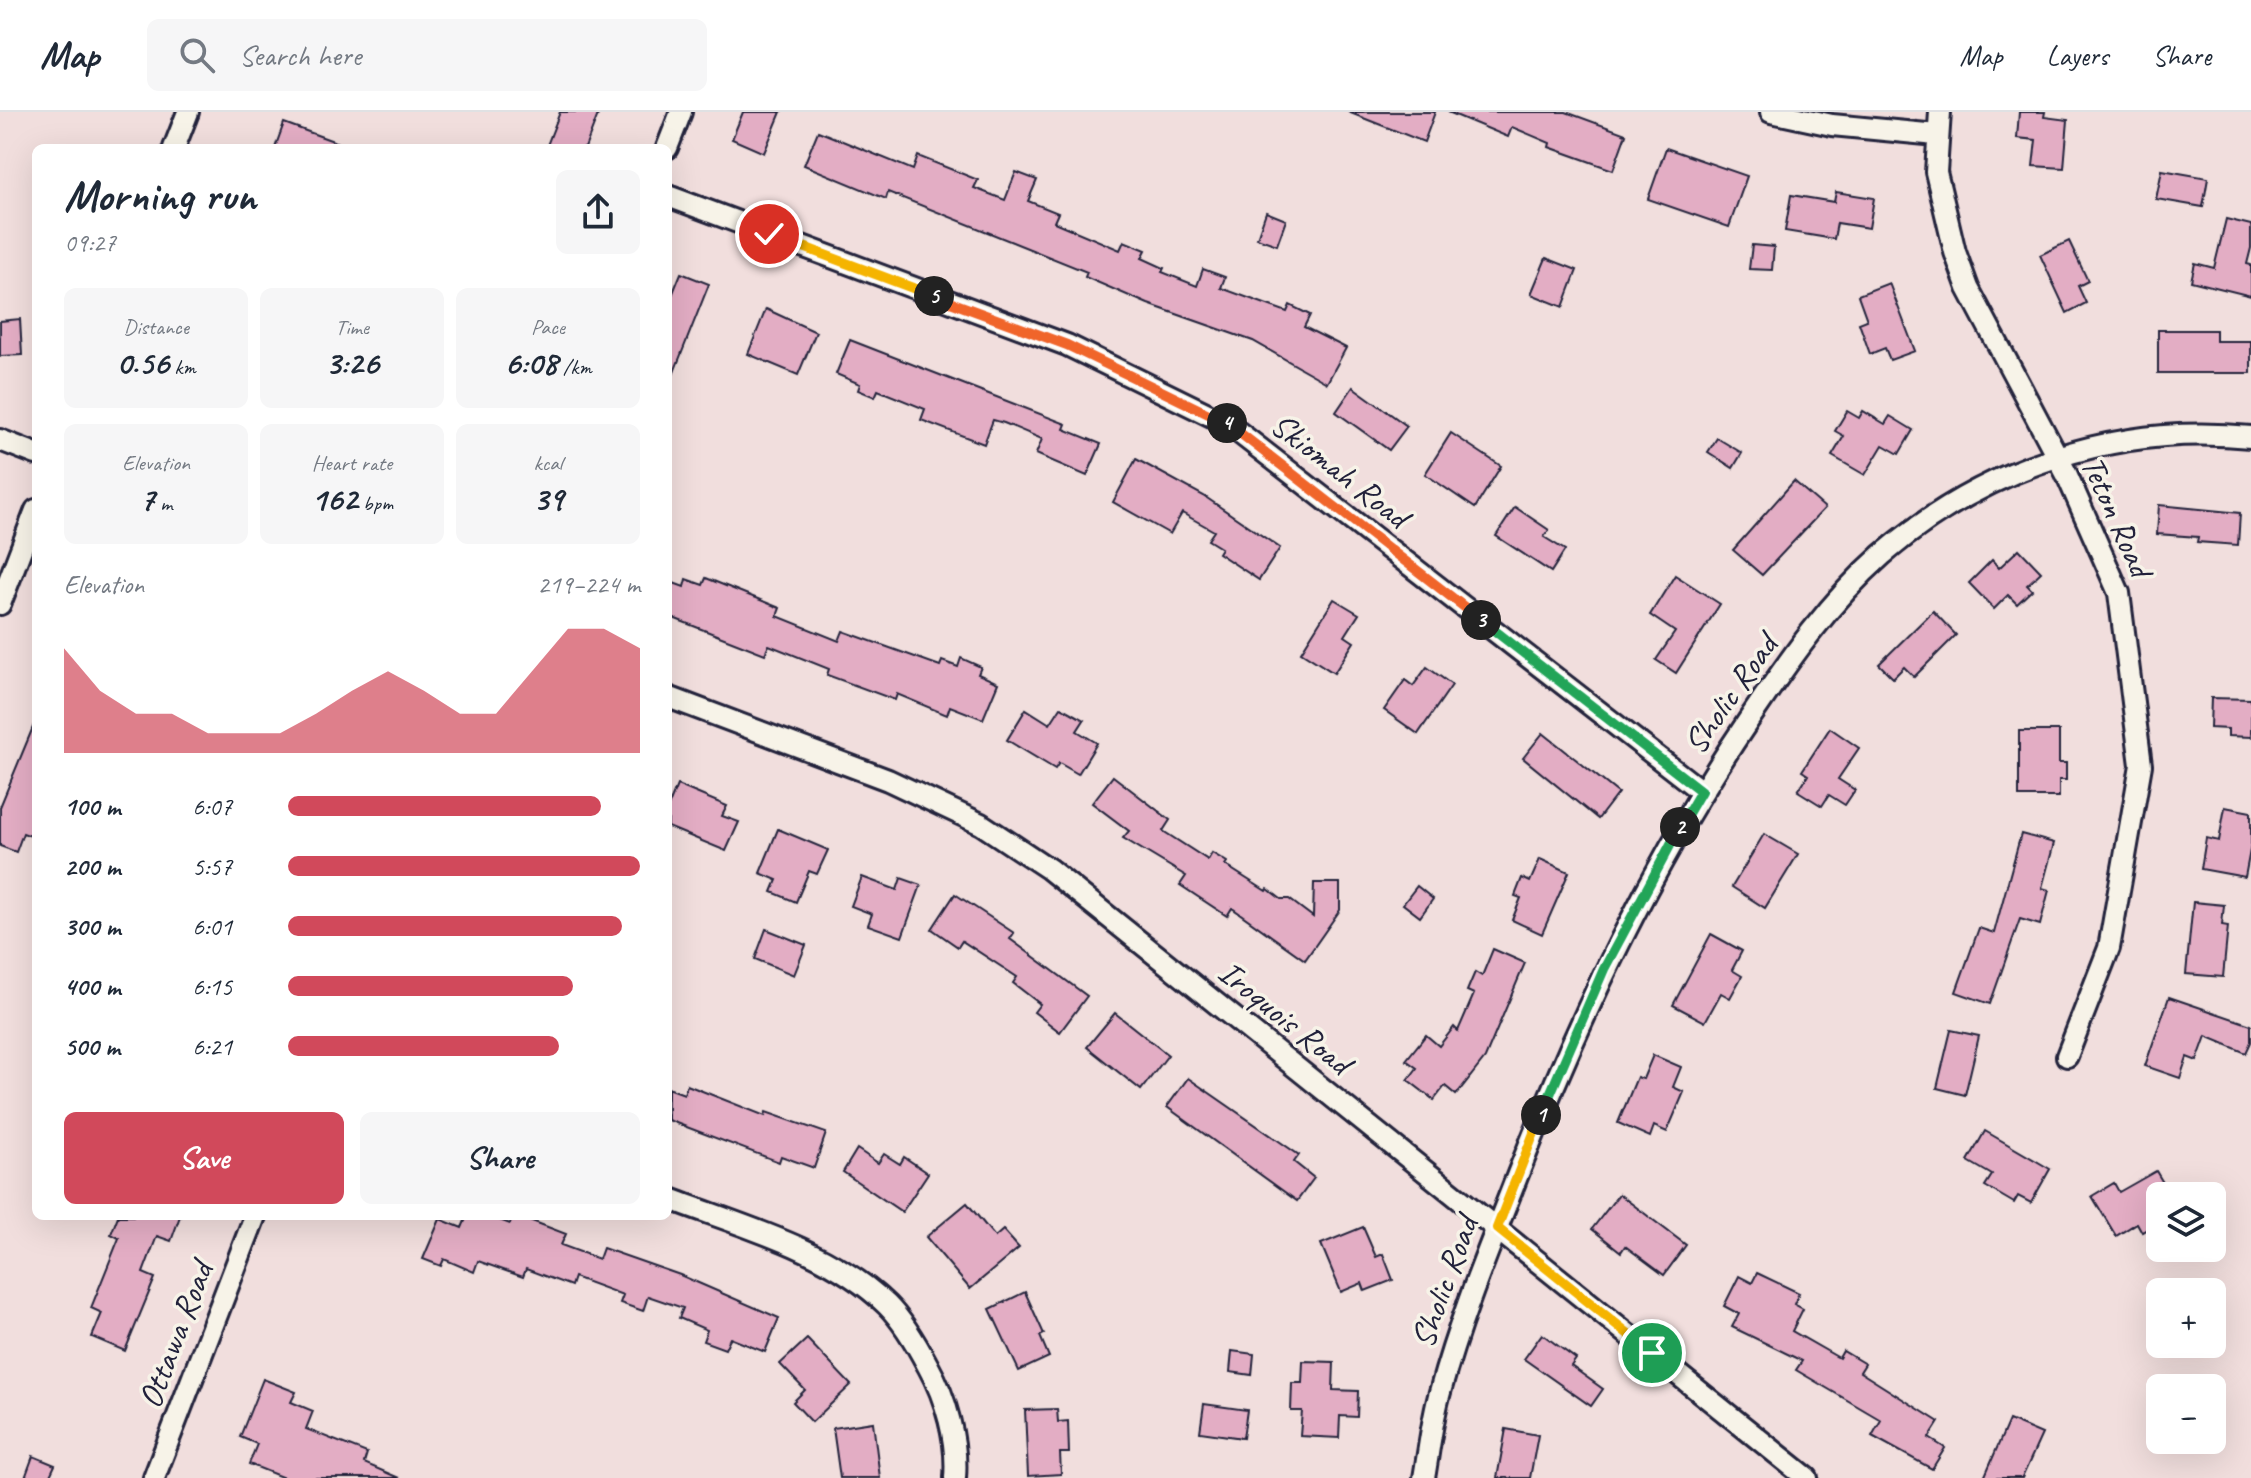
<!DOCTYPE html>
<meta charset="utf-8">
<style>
:root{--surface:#fff;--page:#f6f6f7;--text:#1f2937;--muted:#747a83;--line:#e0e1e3;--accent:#d1495b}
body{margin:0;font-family:Caveat,sans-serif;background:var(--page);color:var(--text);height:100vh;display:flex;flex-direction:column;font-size:30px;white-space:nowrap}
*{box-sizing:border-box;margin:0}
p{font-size:26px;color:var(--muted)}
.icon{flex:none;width:44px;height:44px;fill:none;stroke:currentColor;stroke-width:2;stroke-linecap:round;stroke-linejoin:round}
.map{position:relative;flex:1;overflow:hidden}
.side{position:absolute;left:32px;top:32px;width:640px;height:1076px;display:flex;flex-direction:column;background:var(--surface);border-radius:12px;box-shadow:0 8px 32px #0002}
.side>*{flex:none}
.controls{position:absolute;left:2146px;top:1070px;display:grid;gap:16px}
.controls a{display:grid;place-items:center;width:80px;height:80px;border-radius:12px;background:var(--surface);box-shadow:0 8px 32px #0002;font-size:40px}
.pin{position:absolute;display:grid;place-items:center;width:68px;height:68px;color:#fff;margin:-34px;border:4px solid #fff;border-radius:50%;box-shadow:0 2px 8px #0007}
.km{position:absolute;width:40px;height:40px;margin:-20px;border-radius:50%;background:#222;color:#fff;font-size:22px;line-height:40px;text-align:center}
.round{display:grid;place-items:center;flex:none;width:84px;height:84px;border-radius:12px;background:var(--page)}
.overview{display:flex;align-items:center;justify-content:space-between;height:136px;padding:0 32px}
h1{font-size:44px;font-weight:700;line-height:60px}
.figures{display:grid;grid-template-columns:repeat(3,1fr);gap:12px;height:136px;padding:8px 32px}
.figures div{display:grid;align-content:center;border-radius:12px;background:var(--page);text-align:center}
.figures b{font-size:34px;font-weight:700}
.figures small{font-size:22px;font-weight:400}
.figures p{font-size:22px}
.chart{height:224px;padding:16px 32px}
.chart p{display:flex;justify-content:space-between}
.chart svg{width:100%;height:144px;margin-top:8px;fill:var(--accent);opacity:.7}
.action{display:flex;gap:16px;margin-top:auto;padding:16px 32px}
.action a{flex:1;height:92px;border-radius:12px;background:var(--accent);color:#fff;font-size:32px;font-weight:700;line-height:92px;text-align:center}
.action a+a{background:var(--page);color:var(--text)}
ul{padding:0 32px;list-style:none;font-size:26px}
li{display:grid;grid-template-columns:128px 96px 1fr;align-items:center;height:60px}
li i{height:20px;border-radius:10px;background:var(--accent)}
header{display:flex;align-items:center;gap:48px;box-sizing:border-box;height:112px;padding:0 40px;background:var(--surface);border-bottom:2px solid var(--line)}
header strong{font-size:38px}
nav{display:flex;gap:44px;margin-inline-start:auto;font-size:28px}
.search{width:560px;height:72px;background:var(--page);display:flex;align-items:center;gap:20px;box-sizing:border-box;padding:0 28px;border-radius:12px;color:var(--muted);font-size:30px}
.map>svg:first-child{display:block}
</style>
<header>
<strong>Map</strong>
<div class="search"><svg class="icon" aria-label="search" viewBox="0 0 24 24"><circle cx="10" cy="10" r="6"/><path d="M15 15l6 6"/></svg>Search here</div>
<nav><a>Map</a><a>Layers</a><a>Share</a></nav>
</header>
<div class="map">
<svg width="2251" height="1366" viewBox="0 0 2251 1366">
<rect width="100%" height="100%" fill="#f1dedd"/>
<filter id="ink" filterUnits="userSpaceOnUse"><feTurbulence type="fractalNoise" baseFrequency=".0125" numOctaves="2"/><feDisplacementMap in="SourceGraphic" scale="16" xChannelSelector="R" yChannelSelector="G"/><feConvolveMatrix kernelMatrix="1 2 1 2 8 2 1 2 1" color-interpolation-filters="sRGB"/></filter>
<g filter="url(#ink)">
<g fill="#e3adc4" stroke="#22223b" stroke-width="2">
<polygon points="560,0 599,0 585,36 546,36"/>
<polygon points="743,0 781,0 764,41 732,27"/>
<polygon points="1348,0 1435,0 1424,30"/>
<polygon points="1448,0 1566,0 1626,22 1613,58 1549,35 1550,31 1512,15 1508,25"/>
<polygon points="2019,0 2045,0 2044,5 2068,8 2064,56 2033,54 2036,28 2017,26"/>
<polygon points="284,11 347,34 347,36 275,36"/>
<polygon points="818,19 913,58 918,44 978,68 974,76 1005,88 1016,60 1037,68 1028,89 1058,101 1054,110 1120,138 1124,129 1146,138 1142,146 1164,156 1162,160 1197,174 1203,157 1225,165 1221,176 1287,200 1290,193 1310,203 1304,215 1346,236 1327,271 1253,229 1148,192 1085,165 1087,160 888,80 886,87 804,53"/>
<polygon points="1666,36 1747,64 1729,115 1648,87"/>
<polygon points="2162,58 2208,66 2203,95 2156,87"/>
<polygon points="1836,80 1874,86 1869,116 1837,111 1834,127 1785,119 1791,83 1834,90"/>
<polygon points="1266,100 1286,108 1277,133 1257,126"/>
<polygon points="2226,107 2251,113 2251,136 2247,152 2251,153 2251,184 2191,169 2195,151 2214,156"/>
<polygon points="2069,129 2088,169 2078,174 2086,191 2067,201 2040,143"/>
<polygon points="1752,133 1774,135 1772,158 1749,157"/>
<polygon points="1546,146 1577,158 1563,195 1531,182"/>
<polygon points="681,161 709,172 669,273 668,193"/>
<polygon points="1889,171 1915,239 1890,248 1885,236 1870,242 1859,211 1867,208 1858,183"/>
<polygon points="766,197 816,220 798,263 748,242"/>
<polygon points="20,207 22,243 0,244 0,209"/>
<polygon points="2158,218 2216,218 2216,229 2251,229 2251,261 2158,261"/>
<polygon points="850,228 1066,312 1064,317 1101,332 1087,364 1036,342 1042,327 1004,311 993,308 984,332 921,308 925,297 878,278 875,285 858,278 860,272 836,262"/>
<polygon points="1353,275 1407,314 1389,338 1336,300"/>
<polygon points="1847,299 1859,306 1863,299 1885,312 1890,304 1913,318 1899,342 1883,333 1865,363 1832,344 1844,324 1835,319"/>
<polygon points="1451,321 1501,354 1475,396 1425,362"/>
<polygon points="1717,326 1742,341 1733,356 1708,340"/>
<polygon points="1136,347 1204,384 1280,436 1259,468 1218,441 1221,436 1208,428 1214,419 1182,401 1170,422 1113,390"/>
<polygon points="1794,369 1825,396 1762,463 1733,438"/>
<polygon points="2159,393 2240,401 2238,433 2197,430 2198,425 2157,422"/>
<polygon points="1515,395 1549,418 1544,425 1565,438 1551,460 1496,424"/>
<polygon points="2019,437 2041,460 2027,473 2032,478 2017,492 2008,483 1994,497 1969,471 1992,448 1999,456"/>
<polygon points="1675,463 1720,492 1676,561 1656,548 1675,520 1650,503"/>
<polygon points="706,466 780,496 777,504 839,529 843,519 940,554 942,549 958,555 961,546 981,555 978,562 998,571 983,607 950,594 947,603 897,582 895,588 827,563 829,557 769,533 765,542 668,504 668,469 684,475 686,467 703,473"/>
<polygon points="1334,487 1359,502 1345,524 1354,530 1334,561 1301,540"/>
<polygon points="1933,499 1956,523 1914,565 1904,555 1893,566 1879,552"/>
<polygon points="1427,555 1452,573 1418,622 1384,598 1405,568 1413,574"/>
<polygon points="2211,586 2251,587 2251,625 2228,624 2228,617 2210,616"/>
<polygon points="1061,595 1084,608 1077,619 1097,631 1078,662 1059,651 1055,657 1007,628 1026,597 1050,612"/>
<polygon points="36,608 36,713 31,724 23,721 16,740 0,734 0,695"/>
<polygon points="1830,616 1859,636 1838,667 1855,678 1845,693 1829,683 1822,694 1798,679 1808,663 1802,659"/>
<polygon points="2019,619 2059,619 2059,651 2066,651 2066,668 2059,668 2059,685 2019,685"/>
<polygon points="1543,621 1618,681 1598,707 1523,646"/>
<polygon points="1113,664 1170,708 1163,719 1208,748 1212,741 1227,750 1225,753 1266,779 1268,777 1281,787 1289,787 1313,805 1314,771 1340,771 1340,798 1305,848 1232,796 1227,804 1180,773 1186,764 1123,726 1129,719 1092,691"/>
<polygon points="677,673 727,694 722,704 739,710 726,739 668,715 668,695"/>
<polygon points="2225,695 2251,700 2251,733 2245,765 2201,757 2206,726 2219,729"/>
<polygon points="778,717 828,738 817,762 809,759 796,790 772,780 777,768 760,761"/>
<polygon points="1764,722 1798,742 1765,796 1732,775"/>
<polygon points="2021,722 2054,731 2042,776 2049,778 2040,813 2020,807 1990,892 1956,880 1979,816 1994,821"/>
<polygon points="1540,747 1569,760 1542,822 1512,808 1521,786 1515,784 1522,766 1530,770"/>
<polygon points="862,765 897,778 901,766 921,773 902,825 868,813 872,802 851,794"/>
<polygon points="1417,774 1433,787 1420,805 1403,792"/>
<polygon points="955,782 1014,821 1010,827 1087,884 1060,920 1034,900 1040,892 1013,871 1017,865 962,829 958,835 932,817"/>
<polygon points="2193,790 2224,793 2222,813 2228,814 2223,865 2186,862"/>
<polygon points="766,817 806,833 794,863 755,847"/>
<polygon points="1711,822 1742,839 1732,858 1742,864 1730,886 1721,881 1705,910 1673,893"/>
<polygon points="1493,837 1525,851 1485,946 1456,983 1445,974 1434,988 1408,968 1417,956 1406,948 1426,923 1439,934 1454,915 1458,919 1474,882 1467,879 1475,860 1482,864"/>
<polygon points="2169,885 2251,913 2251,930 2246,941 2206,924 2197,949 2187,945 2180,966 2145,954"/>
<polygon points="1115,901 1168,943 1141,978 1087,935"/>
<polygon points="1951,918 1979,924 1965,983 1937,976"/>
<polygon points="1653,943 1681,955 1673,975 1684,980 1667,1020 1654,1014 1650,1025 1618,1011 1637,965 1643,967"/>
<polygon points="1188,966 1299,1043 1294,1050 1314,1066 1297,1089 1167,995"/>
<polygon points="687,973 765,1004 766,1000 826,1021 814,1056 781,1044 779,1050 668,1008 668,976 684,982"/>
<polygon points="1985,1019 2050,1057 2031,1091 2018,1084 2014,1091 1985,1074 1992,1063 1968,1049"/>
<polygon points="857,1037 878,1051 884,1042 900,1052 904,1045 928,1061 902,1100 843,1060"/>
<polygon points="2156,1059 2171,1084 2160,1084 2160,1109 2142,1120 2137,1111 2116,1124 2092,1084 2114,1071 2119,1080"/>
<polygon points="1619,1082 1686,1133 1664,1163 1625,1134 1621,1140 1592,1117"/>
<polygon points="967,1091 995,1125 1003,1118 1019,1136 970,1177 926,1125"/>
<polygon points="118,1104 180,1104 171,1129 157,1124 143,1161 155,1166 125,1239 92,1225 102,1201 91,1196 119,1126 111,1122"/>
<polygon points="467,1104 489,1104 510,1112 513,1104 519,1104 566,1122 561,1133 599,1147 603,1136 680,1163 779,1206 765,1240 730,1226 725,1237 703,1229 707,1218 679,1206 683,1196 648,1184 643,1199 620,1191 623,1183 574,1165 571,1174 526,1157 523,1165 478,1149 474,1160 444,1147 441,1154 423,1147 440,1107 462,1116"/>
<polygon points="1363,1115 1376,1145 1383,1142 1393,1168 1365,1179 1362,1171 1341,1180 1321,1132"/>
<polygon points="1757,1161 1799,1181 1794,1192 1803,1197 1792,1219 1839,1246 1843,1239 1865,1252 1860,1260 1939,1310 1929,1326 1945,1336 1932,1357 1872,1324 1881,1308 1796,1258 1802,1249 1732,1215 1739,1202 1724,1194 1739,1164 1752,1171"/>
<polygon points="1025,1180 1044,1222 1040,1224 1049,1245 1019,1259 990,1197"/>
<polygon points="1542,1222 1576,1247 1571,1254 1603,1277 1591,1294 1524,1247"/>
<polygon points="807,1227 851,1273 812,1310 793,1290 805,1278 780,1252"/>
<polygon points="1232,1239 1254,1242 1252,1263 1230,1260"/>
<polygon points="1303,1249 1334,1250 1333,1278 1358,1279 1357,1305 1340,1304 1339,1326 1300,1324 1302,1299 1291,1299 1292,1271 1302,1271"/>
<polygon points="263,1267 296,1280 291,1290 313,1299 306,1317 367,1341 364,1351 399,1366 284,1366 249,1352 257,1332 240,1325"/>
<polygon points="1204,1292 1247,1298 1243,1326 1200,1320"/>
<polygon points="1057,1297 1058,1310 1068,1309 1069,1341 1060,1341 1061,1362 1028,1364 1025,1298"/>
<polygon points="2009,1308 2042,1322 2022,1366 1984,1366"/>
<polygon points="873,1310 880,1366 840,1366 833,1316"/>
<polygon points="1506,1317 1538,1323 1530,1366 1497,1366"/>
<polygon points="33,1344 55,1353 49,1366 25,1366"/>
</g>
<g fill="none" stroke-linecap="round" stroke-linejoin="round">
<defs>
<g id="street">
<polyline points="1771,0 1832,13 1937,23"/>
<polyline points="1940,0 1936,60 1955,140 1968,176 2066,361 2119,481 2141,653 2109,836 2067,944"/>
<polyline points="174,36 188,0"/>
<polyline points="667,36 681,0"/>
<polyline points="668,84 1067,233 1228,312 1701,679"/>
<polyline points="0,328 36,342"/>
<polyline points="0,492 36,398"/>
<polyline points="668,585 888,668 981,712 1049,757 1807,1366"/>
<path d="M668,1086C741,1114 830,1137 887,1193C904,1210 917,1233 928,1254C946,1286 958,1329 955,1366"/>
<polyline points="154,1366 255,1104"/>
<path d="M1424,1366C1429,1338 1432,1308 1440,1280C1460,1206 1490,1134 1518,1062C1581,901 1653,749 1750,606C1789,548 1830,489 1882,443C1984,355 2117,311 2251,325"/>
</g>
</defs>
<use href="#street" stroke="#22223b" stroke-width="26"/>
<use href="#street" stroke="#f7f3e8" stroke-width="20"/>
</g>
</g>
<g fill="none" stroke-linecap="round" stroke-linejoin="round" filter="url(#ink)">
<defs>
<polyline id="split-1" points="1541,1003 1497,1116 1652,1241"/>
<polyline id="split-2" points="1541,1003 1604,857 1680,715"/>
<polyline id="split-3" points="1481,508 1701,679 1680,715"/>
<polyline id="split-4" points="1227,311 1481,508"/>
<polyline id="split-5" points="934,184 1067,233 1227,311"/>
<polyline id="split-6" points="769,122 934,184"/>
</defs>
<use href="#split-1" stroke="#fff" stroke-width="16"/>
<use href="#split-2" stroke="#fff" stroke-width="16"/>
<use href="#split-3" stroke="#fff" stroke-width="16"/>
<use href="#split-4" stroke="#fff" stroke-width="16"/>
<use href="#split-5" stroke="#fff" stroke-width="16"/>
<use href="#split-6" stroke="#fff" stroke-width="16"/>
<use href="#split-1" stroke="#f5b400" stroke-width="10"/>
<use href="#split-2" stroke="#22a559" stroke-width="10"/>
<use href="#split-3" stroke="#22a559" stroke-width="10"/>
<use href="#split-4" stroke="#f0652b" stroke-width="10"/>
<use href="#split-5" stroke="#f0652b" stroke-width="10"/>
<use href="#split-6" stroke="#f5b400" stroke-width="10"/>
</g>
<g text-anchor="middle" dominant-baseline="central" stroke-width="7" stroke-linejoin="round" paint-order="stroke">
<g font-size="34" fill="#22223b" stroke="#f7f3e8">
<text transform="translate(1340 358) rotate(38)">Skiomah Road</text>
<text transform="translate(2117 404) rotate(66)">Teton Road</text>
<text transform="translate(1730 582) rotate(-55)">Sholic Road</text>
<text transform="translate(1285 905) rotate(39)">Iroquois Road</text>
<text transform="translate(1444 1170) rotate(-70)">Sholic Road</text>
<text transform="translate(175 1223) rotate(-69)">Ottawa Road</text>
</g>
</g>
</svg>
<div class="controls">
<a><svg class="icon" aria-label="layers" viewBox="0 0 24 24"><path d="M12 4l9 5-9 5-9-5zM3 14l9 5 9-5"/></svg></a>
<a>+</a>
<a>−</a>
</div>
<div class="pin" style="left:1652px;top:1241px;background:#1e9e55"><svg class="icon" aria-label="arrive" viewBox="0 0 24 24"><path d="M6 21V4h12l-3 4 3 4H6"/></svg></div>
<div class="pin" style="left:769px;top:122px;background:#d93025"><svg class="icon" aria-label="check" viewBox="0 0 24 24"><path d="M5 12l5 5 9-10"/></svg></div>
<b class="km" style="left:1541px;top:1003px">1</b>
<b class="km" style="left:1680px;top:715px">2</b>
<b class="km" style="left:1481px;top:508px">3</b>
<b class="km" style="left:1227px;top:311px">4</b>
<b class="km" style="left:934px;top:184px">5</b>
<section class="side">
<div class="overview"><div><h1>Morning run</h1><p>09:27</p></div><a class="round"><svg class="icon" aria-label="share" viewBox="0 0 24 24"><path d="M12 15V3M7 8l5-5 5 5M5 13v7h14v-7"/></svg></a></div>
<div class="figures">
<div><p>Distance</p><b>0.56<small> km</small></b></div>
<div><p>Time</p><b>3:26</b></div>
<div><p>Pace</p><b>6:08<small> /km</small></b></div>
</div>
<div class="figures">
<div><p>Elevation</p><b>7<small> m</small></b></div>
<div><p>Heart rate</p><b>162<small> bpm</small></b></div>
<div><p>kcal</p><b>39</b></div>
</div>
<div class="chart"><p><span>Elevation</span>219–224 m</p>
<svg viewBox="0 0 160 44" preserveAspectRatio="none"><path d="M0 44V12L10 25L20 32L30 32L40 38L50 38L60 38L70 32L80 25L90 19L100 25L110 32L120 32L130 19L140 6L150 6L160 12V44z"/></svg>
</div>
<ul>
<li><b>100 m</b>6:07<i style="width:89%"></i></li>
<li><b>200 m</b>5:57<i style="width:100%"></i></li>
<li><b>300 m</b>6:01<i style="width:95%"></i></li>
<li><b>400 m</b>6:15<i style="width:81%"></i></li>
<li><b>500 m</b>6:21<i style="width:77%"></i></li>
</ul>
<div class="action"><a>Save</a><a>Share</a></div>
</section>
</div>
